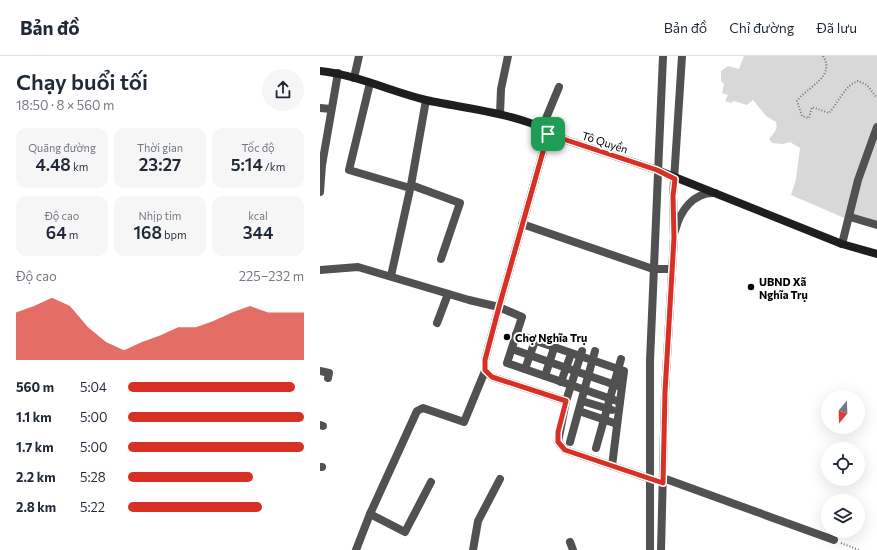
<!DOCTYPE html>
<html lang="vi">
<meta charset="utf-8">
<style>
:root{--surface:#fff;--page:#f6f6f7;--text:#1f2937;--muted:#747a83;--line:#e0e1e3;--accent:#d93025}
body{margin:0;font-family:Commissioner,sans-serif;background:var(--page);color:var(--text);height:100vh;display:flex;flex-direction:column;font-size:15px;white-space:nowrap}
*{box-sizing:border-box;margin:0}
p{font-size:13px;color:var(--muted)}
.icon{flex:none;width:22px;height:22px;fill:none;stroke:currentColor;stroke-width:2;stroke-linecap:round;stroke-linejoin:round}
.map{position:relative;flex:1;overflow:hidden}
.panel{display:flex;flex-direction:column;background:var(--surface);width:320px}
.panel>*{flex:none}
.needle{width:26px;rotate:199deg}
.controls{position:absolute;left:501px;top:334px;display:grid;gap:8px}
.controls a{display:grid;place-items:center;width:44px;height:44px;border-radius:50%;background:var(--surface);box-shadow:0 4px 16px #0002;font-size:20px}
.pin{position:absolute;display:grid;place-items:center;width:34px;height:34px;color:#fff;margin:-17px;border-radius:8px;box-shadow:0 2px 6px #0006}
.round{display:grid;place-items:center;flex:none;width:42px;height:42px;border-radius:21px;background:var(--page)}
.head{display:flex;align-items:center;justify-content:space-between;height:68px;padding:0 16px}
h1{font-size:22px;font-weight:600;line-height:30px}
.figures{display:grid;grid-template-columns:repeat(3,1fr);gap:6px;height:68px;padding:4px 16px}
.figures div{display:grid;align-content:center;border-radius:10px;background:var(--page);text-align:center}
.figures b{font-size:17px;font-weight:600}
.figures small{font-size:11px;font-weight:400}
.figures p{font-size:11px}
.chart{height:112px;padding:8px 16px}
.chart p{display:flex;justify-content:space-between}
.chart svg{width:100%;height:72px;margin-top:4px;fill:var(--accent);opacity:.7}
ul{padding:0 16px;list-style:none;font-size:13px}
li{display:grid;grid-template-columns:64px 48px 1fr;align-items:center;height:30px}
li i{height:10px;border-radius:5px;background:var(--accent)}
header{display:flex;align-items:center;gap:24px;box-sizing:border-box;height:56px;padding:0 20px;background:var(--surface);border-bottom:1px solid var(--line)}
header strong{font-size:19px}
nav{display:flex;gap:22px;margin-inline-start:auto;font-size:14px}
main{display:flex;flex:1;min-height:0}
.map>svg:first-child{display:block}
</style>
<header>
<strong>Bản đồ</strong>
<nav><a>Bản đồ</a><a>Chỉ đường</a><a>Đã lưu</a></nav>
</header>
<main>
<section class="panel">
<div class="head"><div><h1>Chạy buổi tối</h1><p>18:50 · 8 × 560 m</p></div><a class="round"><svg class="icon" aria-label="share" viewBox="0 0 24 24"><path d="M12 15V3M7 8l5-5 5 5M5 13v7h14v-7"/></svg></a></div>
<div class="figures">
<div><p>Quãng đường</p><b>4.48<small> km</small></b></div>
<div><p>Thời gian</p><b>23:27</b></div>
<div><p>Tốc độ</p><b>5:14<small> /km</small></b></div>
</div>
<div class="figures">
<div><p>Độ cao</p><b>64<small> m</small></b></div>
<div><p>Nhịp tim</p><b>168<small> bpm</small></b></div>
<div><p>kcal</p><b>344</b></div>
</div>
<div class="chart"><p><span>Độ cao</span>225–232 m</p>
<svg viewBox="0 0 160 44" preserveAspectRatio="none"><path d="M0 44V15L10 11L20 6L30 11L40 24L50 33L60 38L70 33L80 29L90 24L100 24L110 20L120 15L130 11L140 15L150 15L160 15V44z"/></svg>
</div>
<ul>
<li><b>560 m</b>5:04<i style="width:95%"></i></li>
<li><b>1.1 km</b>5:00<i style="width:100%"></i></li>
<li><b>1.7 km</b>5:00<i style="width:100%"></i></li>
<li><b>2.2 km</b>5:28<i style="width:71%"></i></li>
<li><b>2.8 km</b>5:22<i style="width:76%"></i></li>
</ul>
</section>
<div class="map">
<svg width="557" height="494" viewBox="0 0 557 494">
<rect width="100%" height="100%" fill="#fff"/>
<path fill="#d8d8d8" d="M424,0H557V172L529,164L471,139L476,123L480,92L470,86L463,88L452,87L449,83C454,78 458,73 456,66L446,60L433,44L427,49L414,45L411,47L405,45L408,39L402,37L404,28L401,25V15L408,10L419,13Z"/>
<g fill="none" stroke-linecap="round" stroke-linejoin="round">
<g stroke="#737373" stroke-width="2" stroke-dasharray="1 2" stroke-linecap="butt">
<path d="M503,0C516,21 488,30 477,45L482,60L489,62L492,51L509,57C518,47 525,29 538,25L547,29L557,42"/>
<polyline points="521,487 539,494"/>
</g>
<g stroke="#515151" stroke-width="8">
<polyline points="34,22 39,0"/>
<polyline points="50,27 29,114 90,132"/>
<polyline points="0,52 11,53"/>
<polyline points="180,58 181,33 188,0"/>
<polyline points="222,72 239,31"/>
<polyline points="228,78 179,251 165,304 165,315 172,321 246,345 238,386 245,394 328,422"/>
<polyline points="91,129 140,147 121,203"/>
<polyline points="0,136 2,109 18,17"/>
<polyline points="530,161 557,169"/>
<polyline points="202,168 333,213"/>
<polyline points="522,188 538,124 557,71"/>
<polyline points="0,214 38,211 149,244 179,251 202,261 187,307 300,346 292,410"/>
<polyline points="71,220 91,129 106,44"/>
<polyline points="117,267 128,238"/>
<polyline points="196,278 304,315 300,346"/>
<polyline points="192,293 301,331"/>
<polyline points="205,313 215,285"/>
<polyline points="0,315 9,317 8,322"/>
<polyline points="225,320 234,292"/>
<polyline points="241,326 251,298"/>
<polyline points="246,345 262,295"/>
<polyline points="262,345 292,354"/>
<polyline points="259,355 297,368"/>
<polyline points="0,369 3,370"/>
<polyline points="250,386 275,295"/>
<polyline points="276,392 301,303"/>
<polyline points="0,411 2,411"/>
<polyline points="343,422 514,484"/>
<polyline points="50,458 85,476 111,426"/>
<polyline points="250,486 253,494"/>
<polyline points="36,494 50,458 97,355 103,352 144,366 165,315"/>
<polyline points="153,494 158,465 180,423"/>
</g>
<g stroke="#515151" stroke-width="8">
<path d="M355,175C360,155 373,136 395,137"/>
<polyline points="333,213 352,213"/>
<polyline points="330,494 330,305 343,0"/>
<polyline points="341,494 345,336 354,182 353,140 362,0"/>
</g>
<path stroke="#1e1e1e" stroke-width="8" d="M0,15C37,19 70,35 106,44C130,50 216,60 228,78L337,114L522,188L557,198"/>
</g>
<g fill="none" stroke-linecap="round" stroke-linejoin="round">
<defs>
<polygon id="route" points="228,78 337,114 355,123 353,140 354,182 345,336 343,427 245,394 238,386 238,376 246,345 172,321 165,314 165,304 179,251"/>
</defs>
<use href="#route" stroke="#fff" stroke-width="8"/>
<use href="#route" stroke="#d93025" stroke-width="5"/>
</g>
<g fill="#000" stroke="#fff" stroke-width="1.5">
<circle cx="431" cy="231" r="4"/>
<circle cx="187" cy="281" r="4"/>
</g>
<g text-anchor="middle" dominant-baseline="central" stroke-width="4" stroke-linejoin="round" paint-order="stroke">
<g font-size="11" fill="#000" stroke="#fff">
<text transform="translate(285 86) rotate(18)">Tô Quyền</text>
</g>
<g font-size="11" font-weight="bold" fill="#000" stroke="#fff" text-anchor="start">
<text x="439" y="225">UBND Xã<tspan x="439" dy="13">Nghĩa Trụ</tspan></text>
<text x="195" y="281">Chợ Nghĩa Trụ</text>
</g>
</g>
</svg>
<div class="controls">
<a><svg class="needle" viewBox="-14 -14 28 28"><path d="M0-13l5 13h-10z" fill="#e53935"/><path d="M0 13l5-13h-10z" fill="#747a83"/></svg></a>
<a><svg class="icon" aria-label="locate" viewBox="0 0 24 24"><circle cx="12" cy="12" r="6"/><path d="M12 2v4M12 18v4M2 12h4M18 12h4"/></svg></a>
<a><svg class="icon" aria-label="layers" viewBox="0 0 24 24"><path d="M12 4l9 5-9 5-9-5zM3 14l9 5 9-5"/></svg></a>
</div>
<div class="pin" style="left:228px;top:78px;background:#1e9e55"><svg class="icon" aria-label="arrive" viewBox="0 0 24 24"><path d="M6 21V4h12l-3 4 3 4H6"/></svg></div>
</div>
</main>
